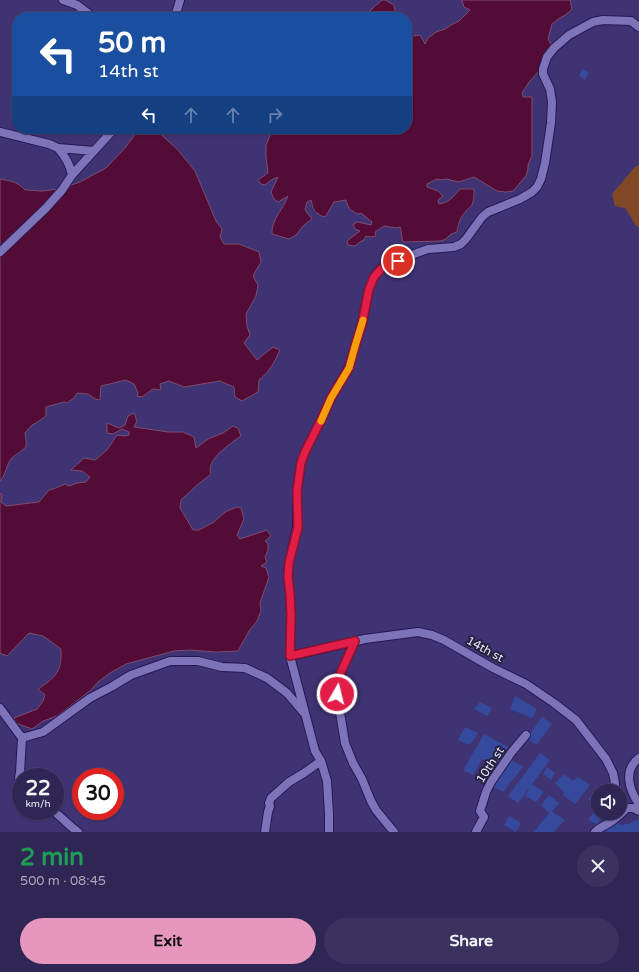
<!DOCTYPE html>
<html lang="en">
<head>
<meta charset="utf-8">
<style>
	body { margin:0; font-family:"Varela Round",sans-serif; background:#3c3260; color:#f1f3f6; height:100vh; display:flex; flex-direction:column; font-size:15px; white-space:nowrap }
	* { box-sizing:border-box; margin:0 }
	p { font-size:13px; color:#a8a5b9 }
	.icon { flex:none; width:22px; height:22px; fill:none; stroke:currentColor; stroke-width:2; stroke-linecap:round; stroke-linejoin:round }
	.map { position:relative; height:832px; overflow:hidden }
	.sheet { display:flex; flex-direction:column; background:#302656; flex:1 }
	.sheet>* { flex:none }
	.guide { position:absolute; left:12px; top:12px; width:400px; height:122px; border-radius:16px; box-shadow:0 1px 3px #0004,0 0 0 1px #4b436c; background:#1a4fa0; color:#fff; overflow:hidden }
	.buttons { position:absolute; left:591px; top:784px; display:grid; gap:8px }
	.buttons a { display:grid; place-items:center; width:36px; height:36px; border-radius:50%; background:#302656; box-shadow:0 1px 3px #0004,0 0 0 1px #4b436c; font-size:20px }
	.speed { position:absolute; left:12px; top:768px; display:flex; gap:8px; font-size:20px; font-weight:700; text-align:center }
	.speed>* { display:grid; place-content:center; width:52px; height:52px; border-radius:50%; background:#302656; box-shadow:0 1px 3px #0004,0 0 0 1px #4b436c; line-height:1 }
	.speed small { font-size:10px; font-weight:400 }
	.speed .limit { border:6px solid #d22; background:#fff; color:#111 }
	.pin { position:absolute; display:grid; place-items:center; width:34px; height:34px; color:#fff; margin:-17px; border:2px solid #fff; border-radius:50%; box-shadow:0 1px 4px #0007 }
	.me { position:absolute; width:44px; margin:-22px; rotate:8deg; stroke-linejoin:round; filter:drop-shadow(0 0 3px #0008) }
	.turn { display:flex; align-items:center; gap:14px; height:84px; padding:0 20px; font-size:18px }
	.turn .icon { width:52px; height:52px; stroke-width:2.5 }
	.turn b { display:block; font-size:28px; line-height:34px }
	.lanes { display:flex; align-items:center; height:38px; padding:0 20px; background:#0003; justify-content:center; gap:20px; direction:ltr }
	.lanes .off { opacity:.35 }
	.round { display:grid; place-items:center; flex:none; width:42px; height:42px; border-radius:21px; background:#3c3260 }
	.headline { display:flex; align-items:center; justify-content:space-between; height:68px; padding:0 20px }
	h1 { font-size:24px; font-weight:700; line-height:30px; color:#1e9e55 }
	.button { display:flex; gap:8px; margin-top:auto; padding:8px 20px }
	.button a { flex:1; height:46px; border-radius:24px; background:#e797bd; color:#111; font-size:16px; font-weight:700; line-height:46px; text-align:center }
	.button a+a { background:#3c3260; color:#f1f3f6 }
	.map>svg:first-child { display:block }
	.green { fill:#824825 }
	.water { fill:#520c35; stroke:#7e4c70 }
	.building { fill:#364a9d }
	.lines { fill:none; stroke-linecap:round; stroke-linejoin:round }
	.street-casing { stroke:#281755; stroke-width:10 }
	.street { stroke:#7d73b9; stroke-width:8 }
	.route-casing { stroke:#92132f; stroke-width:10 }
	.route { stroke:#e11d48; stroke-width:7 }
	.slow { stroke:#f59e0b; stroke-width:7 }
	.labels { text-anchor:middle; dominant-baseline:central; stroke-width:4; stroke-linejoin:round; paint-order:stroke }
	.street-label { font-size:12px; fill:#e4e1f9; stroke:#26223f }
</style>
</head>
<body>
<div class="map">
<svg width="639" height="832" viewBox="0 0 639 832">
	<rect width="100%" height="100%" fill="#403373"/>
	<path class="green" d="M639,165V227L636,226L631,217L625,208L615,206L612,194L635,167Z"/>
	<path class="water" d="M382,0H385L394,5L396,17H363Z
		M462,0H570L572,9L567,14L560,18L552,24L548,39L551,44L540,70L529,82L522,93L523,97H532V156L528,165V169L526,176L513,191L505,192L497,191L474,177L459,182L446,179L441,180L437,179L427,184V187L438,191L443,196L438,200L439,204C449,203 454,196 460,189H474C474,194 474,201 472,205C471,207 468,208 467,210C461,216 458,223 457,232L451,234L446,239L441,241L403,242C401,237 402,232 400,227L396,228L384,226L375,232L376,236L371,237L366,236L363,241H361L355,246L348,245L347,241L360,231L355,229L353,224L358,222L371,225L372,222L361,213L358,214C350,210 348,208 346,200L334,202L326,216L323,217C312,210 314,211 311,200L307,202L305,210L312,219L303,226L296,235L289,239L272,234C271,219 284,209 288,196L278,202L274,199L271,192L278,177L271,180L265,185L261,184L258,180L268,173L266,156V145L273,129H407V37L420,35L425,44L428,38L436,32L445,29L451,25L459,21L470,10L464,7Z
		M139,129H155L178,150L195,171L216,221L222,229L220,237L224,244H239L259,252L261,262L253,276L258,285L256,296L246,314L247,326L250,335L244,343L257,360L273,347L280,350C274,363 270,371 259,380L258,392L242,401L235,397L234,387L220,381L184,387L169,381L160,384L161,390L153,389L142,397L137,396L138,393L134,384L126,380L101,386L100,400L95,399L88,394L77,393L74,398L67,403L64,402L46,407V416L36,423L32,425L25,433C25,436 27,442 26,446C25,450 15,454 12,458C6,465 6,475 0,481V179C11,181 18,182 25,190L42,191L60,189L80,182L106,168L125,148Z
		M134,413L137,421L134,427L168,432H183L194,437L196,448L208,439L223,433L233,426L238,428L241,436C231,443 205,460 211,474L196,486L181,500L180,508L193,530H199L214,522L225,512L237,507L241,508L244,519L237,535L240,539L267,530L271,536L265,541L268,544V550L265,557L267,562L261,566L266,568L269,577L260,603L261,611L257,621L249,631L238,651L216,652L190,650L174,651L126,664L110,673L98,682L90,691L57,716L43,721L32,729L16,723L14,718L37,709L43,701L45,695L38,689C56,677 62,672 61,649L43,636L29,633L7,656L0,653V493L2,495L1,502L6,506L39,502L49,490L56,488L65,484L69,486L77,483L86,482L90,477L82,471L71,470L84,458L95,460L107,450L117,435L124,436L129,435V432L122,429L113,434L107,433V423L119,428L125,425L128,416Z"/>
	<path class="building" d="M583,69L589,73L585,80L579,76Z
		M515,696L537,709L532,718L510,709Z
		M480,702L492,708L487,716L474,709Z
		M542,717L552,724L536,745L527,738Z
		M465,727L478,733L470,745L458,740Z
		M484,734L508,747L496,768L482,759L473,775L463,770Z
		M540,753L550,760L532,784L544,792L536,802L525,796L532,784L518,803L508,796Z
		M511,760L523,767L503,792L492,786Z
		M547,767L555,773L551,780L543,774Z
		M564,774L573,781L578,777L590,785L575,804L563,795L564,792L555,783Z
		M593,794L598,799V807L588,799Z
		M549,795L559,803L552,812L565,820L554,832H534L549,813L541,805Z
		M594,812L602,818L597,824L588,820Z
		M509,816L521,823L516,832L504,825Z
		M639,819V832H599L618,822L620,825L628,824Z"/>
	<g class="lines">
		<defs>
			<path id="street" d="M63,0L77,5L93,17
				M175,17L180,0
				M0,132L49,144L58,148L94,151
				M58,148C65,156 70,164 72,175
				M0,252L46,208L62,190L72,175L114,129
				M355,641L337,681V694L345,743L353,763L362,779L371,801L376,810L394,832
				M290,656L365,639L418,632L432,635L444,640L493,668L526,684L554,703L576,720L606,759L613,773L615,783V791
				M0,708L22,738L43,732L90,698L111,687L131,675L170,661H198L222,667L245,668L267,678L287,693L304,713
				M639,758C623,770 629,790 639,804
				M21,784C18,780 19,777 20,773L22,738
				M620,801L627,808H633L639,811
				M53,811C62,817 69,826 78,832
				M265,832L268,812L270,806L269,803L271,798L289,782L304,773L321,761
				M329,832V814L327,781L321,761L315,751L290,656L291,615L290,593L288,577L289,563L297,527V491L301,463L305,452L323,416L331,398L349,367L356,343L362,324L369,289L374,277L377,272L384,266L417,253L428,249L454,247L461,244L466,239L482,217L488,212L520,199L532,192L537,187L541,179L545,163L551,123L552,102L550,89L543,74V69L547,57L554,48L569,35L593,22L603,20L631,21L639,27
				M476,832L484,817L480,811L486,792L491,782L511,753L526,735
				M595,832C599,828 604,826 609,823C616,819 622,813 627,808"/>
		</defs>
		<use href="#street" class="street-casing"/>
		<use href="#street" class="street"/>
	</g>
	<g class="lines">
		<defs>
			<path id="route" d="M337,694V681L355,641L290,656L291,615L290,593L288,577L289,563L298,527L297,491L301,463L305,452L323,416L331,398L349,368L356,343L362,324L369,289L374,277L381,269L398,261"/>
		</defs>
		<use href="#route" class="route-casing"/>
		<use href="#route" class="route"/>
		<path class="slow" d="M321,421L331,398L349,368L356,343L363,320"/>
	</g>
	<g class="labels">
		<g class="street-label">
			<text transform="translate(485 649) rotate(29)">14th st</text>
			<text transform="translate(490 765) rotate(-57)">10th st</text>
		</g>
	</g>
</svg>
<div class="buttons">
<a><svg class="icon" aria-label="sound" viewBox="0 0 24 24"><path d="M4 9h4l5-4v14l-5-4H4zM17 9q2 3 0 6"/></svg></a>
</div>
<div class="speed"><div>22<small>km/h</small></div><div class="limit">30</div></div>
<div class="pin" style="left:398px;top:261px;background:#d93025"><svg class="icon" aria-label="arrive" viewBox="0 0 24 24"><path d="M6 21V4h12l-3 4 3 4H6"/></svg></div>
<svg class="me" style="left:337px;top:694px" viewBox="-20 -20 40 40"><circle r="17" fill="#e11d48" stroke="#fff" stroke-width="3"/><path d="M0-11L8 9 0 5-8 9z" fill="#fff"/></svg>
<div class="guide">
<div class="turn"><svg class="icon" aria-label="left" viewBox="0 0 24 24"><path d="M17 20v-9H6M10 6l-5 5 5 5"/></svg><div><b>50 m</b>14th st</div></div>
<div class="lanes"><svg class="icon" aria-label="left" viewBox="0 0 24 24"><path d="M17 20v-9H6M10 6l-5 5 5 5"/></svg><svg class="icon off" aria-label="ahead" viewBox="0 0 24 24"><path d="M12 20V5M6 11l6-6 6 6"/></svg><svg class="icon off" aria-label="ahead" viewBox="0 0 24 24"><path d="M12 20V5M6 11l6-6 6 6"/></svg><svg class="icon off" aria-label="right" viewBox="0 0 24 24"><path d="M7 20v-9h11M14 6l5 5-5 5"/></svg></div>
</div>
</div>
<section class="sheet">
<div class="headline"><div><h1>2 min</h1><p>500 m · 08:45</p></div><a class="round"><svg class="icon" aria-label="close" viewBox="0 0 24 24"><path d="M6 6l12 12M18 6L6 18"/></svg></a></div>
<div class="button"><a>Exit</a><a>Share</a></div>
</section>
</body>
</html>
